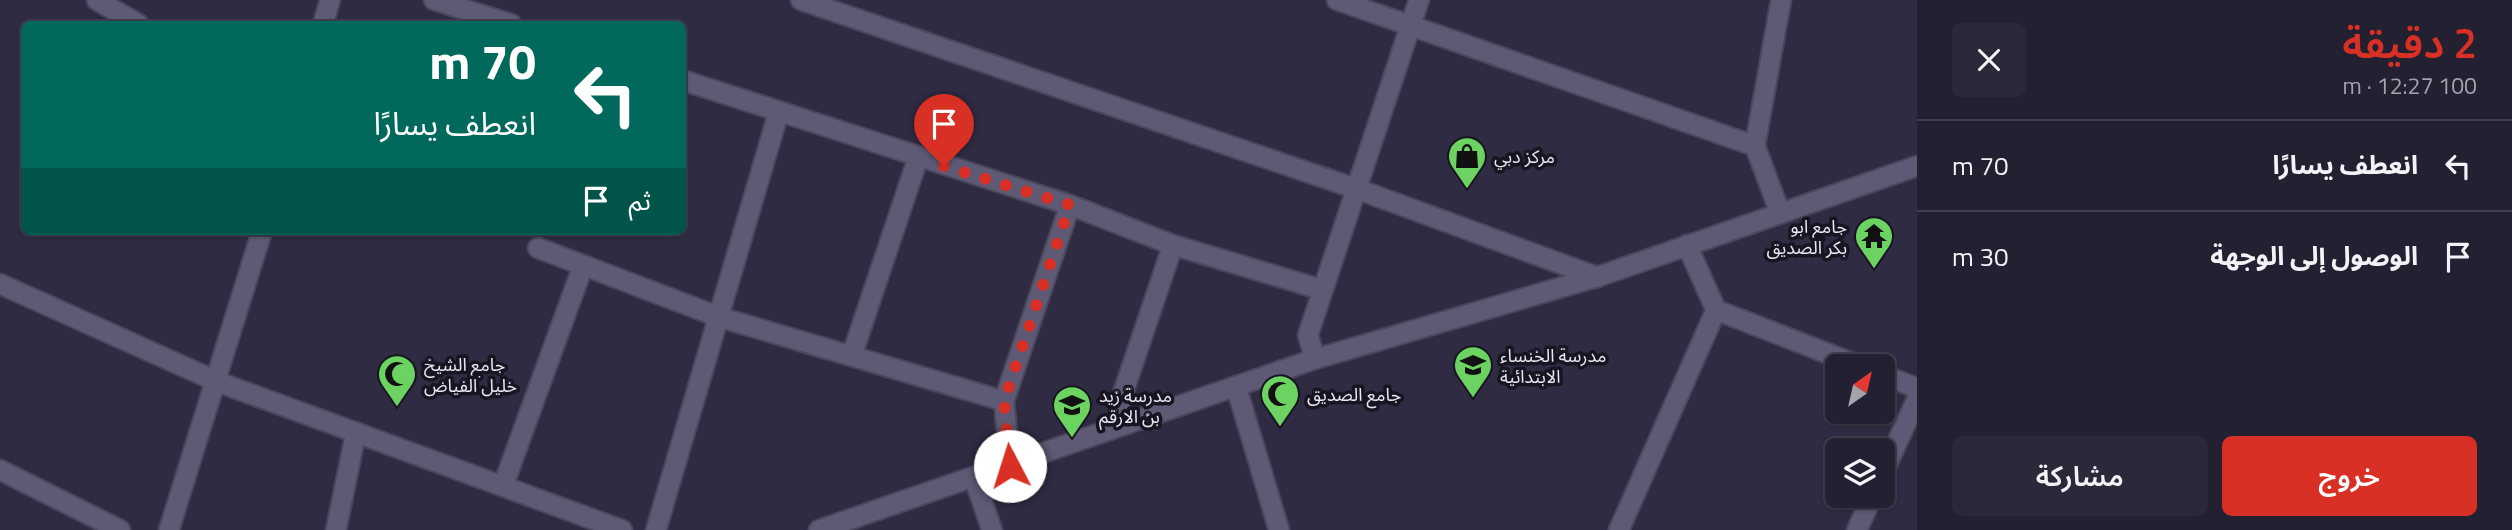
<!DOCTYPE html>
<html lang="ar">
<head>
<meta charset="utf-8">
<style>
	body { margin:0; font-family:"Titillium Web","Noto Sans Arabic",sans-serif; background:#2b283a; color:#f1f3f6; direction:rtl; height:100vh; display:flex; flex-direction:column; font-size:26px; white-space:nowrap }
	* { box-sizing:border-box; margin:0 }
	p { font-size:23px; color:#a3a3ac }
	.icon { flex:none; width:38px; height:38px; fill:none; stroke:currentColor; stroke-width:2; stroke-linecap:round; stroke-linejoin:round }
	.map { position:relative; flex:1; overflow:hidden; direction:ltr }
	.sheet { display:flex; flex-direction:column; background:#232032; width:595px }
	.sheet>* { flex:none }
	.guide { position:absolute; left:21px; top:21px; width:665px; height:214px; border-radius:10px; box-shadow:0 2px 5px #0004,0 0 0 2px #403e4d; direction:rtl; background:#00695c; color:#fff; overflow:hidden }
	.needle { width:46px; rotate:34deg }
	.buttons { position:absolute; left:1825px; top:354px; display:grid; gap:14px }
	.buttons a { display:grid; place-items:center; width:70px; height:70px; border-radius:10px; background:#232032; box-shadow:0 2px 5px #0004,0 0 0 2px #403e4d; font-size:35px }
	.pin { position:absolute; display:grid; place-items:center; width:60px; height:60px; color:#fff; margin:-72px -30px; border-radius:50% 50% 50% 0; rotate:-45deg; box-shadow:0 0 7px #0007 }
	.pin .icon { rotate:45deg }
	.me { position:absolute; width:77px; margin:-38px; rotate:355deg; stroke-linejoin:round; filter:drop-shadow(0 0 5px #0008) }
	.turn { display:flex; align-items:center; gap:24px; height:147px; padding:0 35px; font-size:32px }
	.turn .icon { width:91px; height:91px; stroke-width:2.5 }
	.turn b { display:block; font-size:49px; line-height:60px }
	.then { display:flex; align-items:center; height:66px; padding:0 35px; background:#0003; gap:14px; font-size:26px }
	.round { display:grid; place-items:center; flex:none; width:74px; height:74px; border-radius:10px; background:#2b283a }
	.overview { display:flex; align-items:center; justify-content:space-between; height:119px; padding:0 35px }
	h1 { font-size:42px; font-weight:600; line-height:52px; color:#d93025 }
	.cta { display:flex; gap:14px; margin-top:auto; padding:14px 35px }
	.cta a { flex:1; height:80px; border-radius:10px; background:#d93025; color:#fff; font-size:28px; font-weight:600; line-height:80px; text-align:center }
	.cta a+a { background:#2b283a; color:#f1f3f6 }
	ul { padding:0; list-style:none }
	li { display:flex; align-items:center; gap:21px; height:91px; padding:0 35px; border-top:2px solid #403e4d }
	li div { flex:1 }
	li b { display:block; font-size:26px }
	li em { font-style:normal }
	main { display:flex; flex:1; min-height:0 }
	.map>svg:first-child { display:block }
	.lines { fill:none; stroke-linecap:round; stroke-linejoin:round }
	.minor-casing { stroke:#4a465a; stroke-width:23 }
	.tertiary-casing { stroke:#4a465a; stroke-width:23 }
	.minor { stroke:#5e5974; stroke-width:19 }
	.tertiary { stroke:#5e5974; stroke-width:19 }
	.route { stroke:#d93025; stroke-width:12; stroke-dasharray:0 21.6 }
	.labels { text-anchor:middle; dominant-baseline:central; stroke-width:7; stroke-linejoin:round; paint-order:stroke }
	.poi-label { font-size:18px; fill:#e8e6f5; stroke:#171520; text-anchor:start }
</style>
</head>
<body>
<main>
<section class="sheet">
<div class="overview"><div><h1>2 دقيقة</h1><p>100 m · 12:27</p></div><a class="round"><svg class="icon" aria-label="close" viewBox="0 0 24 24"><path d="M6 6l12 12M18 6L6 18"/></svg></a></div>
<ul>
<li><svg class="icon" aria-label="left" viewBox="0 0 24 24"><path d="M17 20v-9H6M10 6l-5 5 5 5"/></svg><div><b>انعطف يسارًا</b></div><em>70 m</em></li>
<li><svg class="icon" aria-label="arrive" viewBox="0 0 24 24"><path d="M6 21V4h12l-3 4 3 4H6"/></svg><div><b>الوصول إلى الوجهة</b></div><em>30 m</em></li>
</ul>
<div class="cta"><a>خروج</a><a>مشاركة</a></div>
</section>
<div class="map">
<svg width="1917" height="530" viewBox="0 0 1917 530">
	<rect width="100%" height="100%" fill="#2f2b43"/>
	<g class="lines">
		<defs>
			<path id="minor" d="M97,0L138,24
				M434,0L511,24
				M801,0L1357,189L1597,277
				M1337,0L1755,146
				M323,24L330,0
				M682,80L1070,205L1173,245L1323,290
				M1780,213L1755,146L1781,0
				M1687,245L1716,310L1860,366
				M538,248L719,317L1004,401
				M0,284L218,382L622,530
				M852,355L918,158
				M1315,359L1308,335L1419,0
				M1883,375L1917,388
				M1236,386L1279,530
				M1120,426L1119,405L1173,245
				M1010,466L1004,401L1070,205
				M0,470L120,530
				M1883,473L1917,399
				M974,478L992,530
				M503,486L583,266
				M169,530L262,231
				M336,530L356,432
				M656,530L779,111
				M1619,530L1716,310
				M1857,530L1873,495"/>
			<path id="tertiary" d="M819,530L1315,359L1597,277L1917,166"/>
		</defs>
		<use href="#minor" class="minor-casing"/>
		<use href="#tertiary" class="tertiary-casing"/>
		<use href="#minor" class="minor"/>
		<use href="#tertiary" class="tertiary"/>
	</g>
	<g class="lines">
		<path class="route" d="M944,166L1070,205L1004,401L1010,466"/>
	</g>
	<defs>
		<symbol id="shop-pin" viewBox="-11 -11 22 30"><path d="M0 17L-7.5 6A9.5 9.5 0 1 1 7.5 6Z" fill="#6cd362" stroke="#171520"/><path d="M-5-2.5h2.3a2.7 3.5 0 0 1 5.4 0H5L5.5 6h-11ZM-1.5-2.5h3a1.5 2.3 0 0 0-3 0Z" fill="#111"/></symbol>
		<symbol id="temple-pin" viewBox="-11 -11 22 30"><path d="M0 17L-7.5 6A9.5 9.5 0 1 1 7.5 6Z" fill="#6cd362" stroke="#171520"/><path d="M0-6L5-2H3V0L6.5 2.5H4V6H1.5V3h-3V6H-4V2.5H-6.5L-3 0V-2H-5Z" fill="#111"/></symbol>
		<symbol id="school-pin" viewBox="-11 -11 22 30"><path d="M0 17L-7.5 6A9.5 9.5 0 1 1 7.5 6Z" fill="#6cd362" stroke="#171520"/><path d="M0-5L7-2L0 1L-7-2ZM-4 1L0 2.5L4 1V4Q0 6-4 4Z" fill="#111"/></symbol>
		<symbol id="mosque-pin" viewBox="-11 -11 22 30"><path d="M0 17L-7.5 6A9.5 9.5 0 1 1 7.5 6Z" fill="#6cd362" stroke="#171520"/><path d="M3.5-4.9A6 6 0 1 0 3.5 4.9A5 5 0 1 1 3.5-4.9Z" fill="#111"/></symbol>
	</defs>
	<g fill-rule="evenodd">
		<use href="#shop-pin" x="1445" y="134" width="44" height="60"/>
		<use href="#temple-pin" x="1852" y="214" width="44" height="60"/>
		<use href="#school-pin" x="1451" y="343" width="44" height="60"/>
		<use href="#mosque-pin" x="375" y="352" width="44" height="60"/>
		<use href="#mosque-pin" x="1258" y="372" width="44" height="60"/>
		<use href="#school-pin" x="1050" y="383" width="44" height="60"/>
	</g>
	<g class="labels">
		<g class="poi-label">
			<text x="1494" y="156">مركز دبي</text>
			<text x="1847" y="226" text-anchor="end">جامع ابو<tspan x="1847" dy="21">بكر الصديق</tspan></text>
			<text x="1500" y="355">مدرسة الخنساء<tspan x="1500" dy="21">الابتدائية</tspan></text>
			<text x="424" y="364">جامع الشيخ<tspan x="424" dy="21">خليل الفياض</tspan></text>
			<text x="1307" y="394">جامع الصديق</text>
			<text x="1099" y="395">مدرسة زيد<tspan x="1099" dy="21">بن الارقم</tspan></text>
		</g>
	</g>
</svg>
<div class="buttons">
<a><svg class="needle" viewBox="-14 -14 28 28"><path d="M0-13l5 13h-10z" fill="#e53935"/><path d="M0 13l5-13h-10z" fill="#a3a3ac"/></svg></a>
<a><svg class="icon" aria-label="layers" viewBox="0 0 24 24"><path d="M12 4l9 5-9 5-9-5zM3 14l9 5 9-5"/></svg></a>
</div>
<div class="pin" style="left:944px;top:166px;background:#d93025"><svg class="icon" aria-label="arrive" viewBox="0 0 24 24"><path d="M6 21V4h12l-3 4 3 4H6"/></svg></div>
<svg class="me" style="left:1010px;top:466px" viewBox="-20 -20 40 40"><circle r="19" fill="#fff"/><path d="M0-13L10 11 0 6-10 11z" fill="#d93025"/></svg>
<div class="guide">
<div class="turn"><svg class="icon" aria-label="left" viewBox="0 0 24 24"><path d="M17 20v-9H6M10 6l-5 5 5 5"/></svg><div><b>70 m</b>انعطف يسارًا</div></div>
<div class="then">ثم<svg class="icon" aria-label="arrive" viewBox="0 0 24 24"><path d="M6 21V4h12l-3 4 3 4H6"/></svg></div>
</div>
</div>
</main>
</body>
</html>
